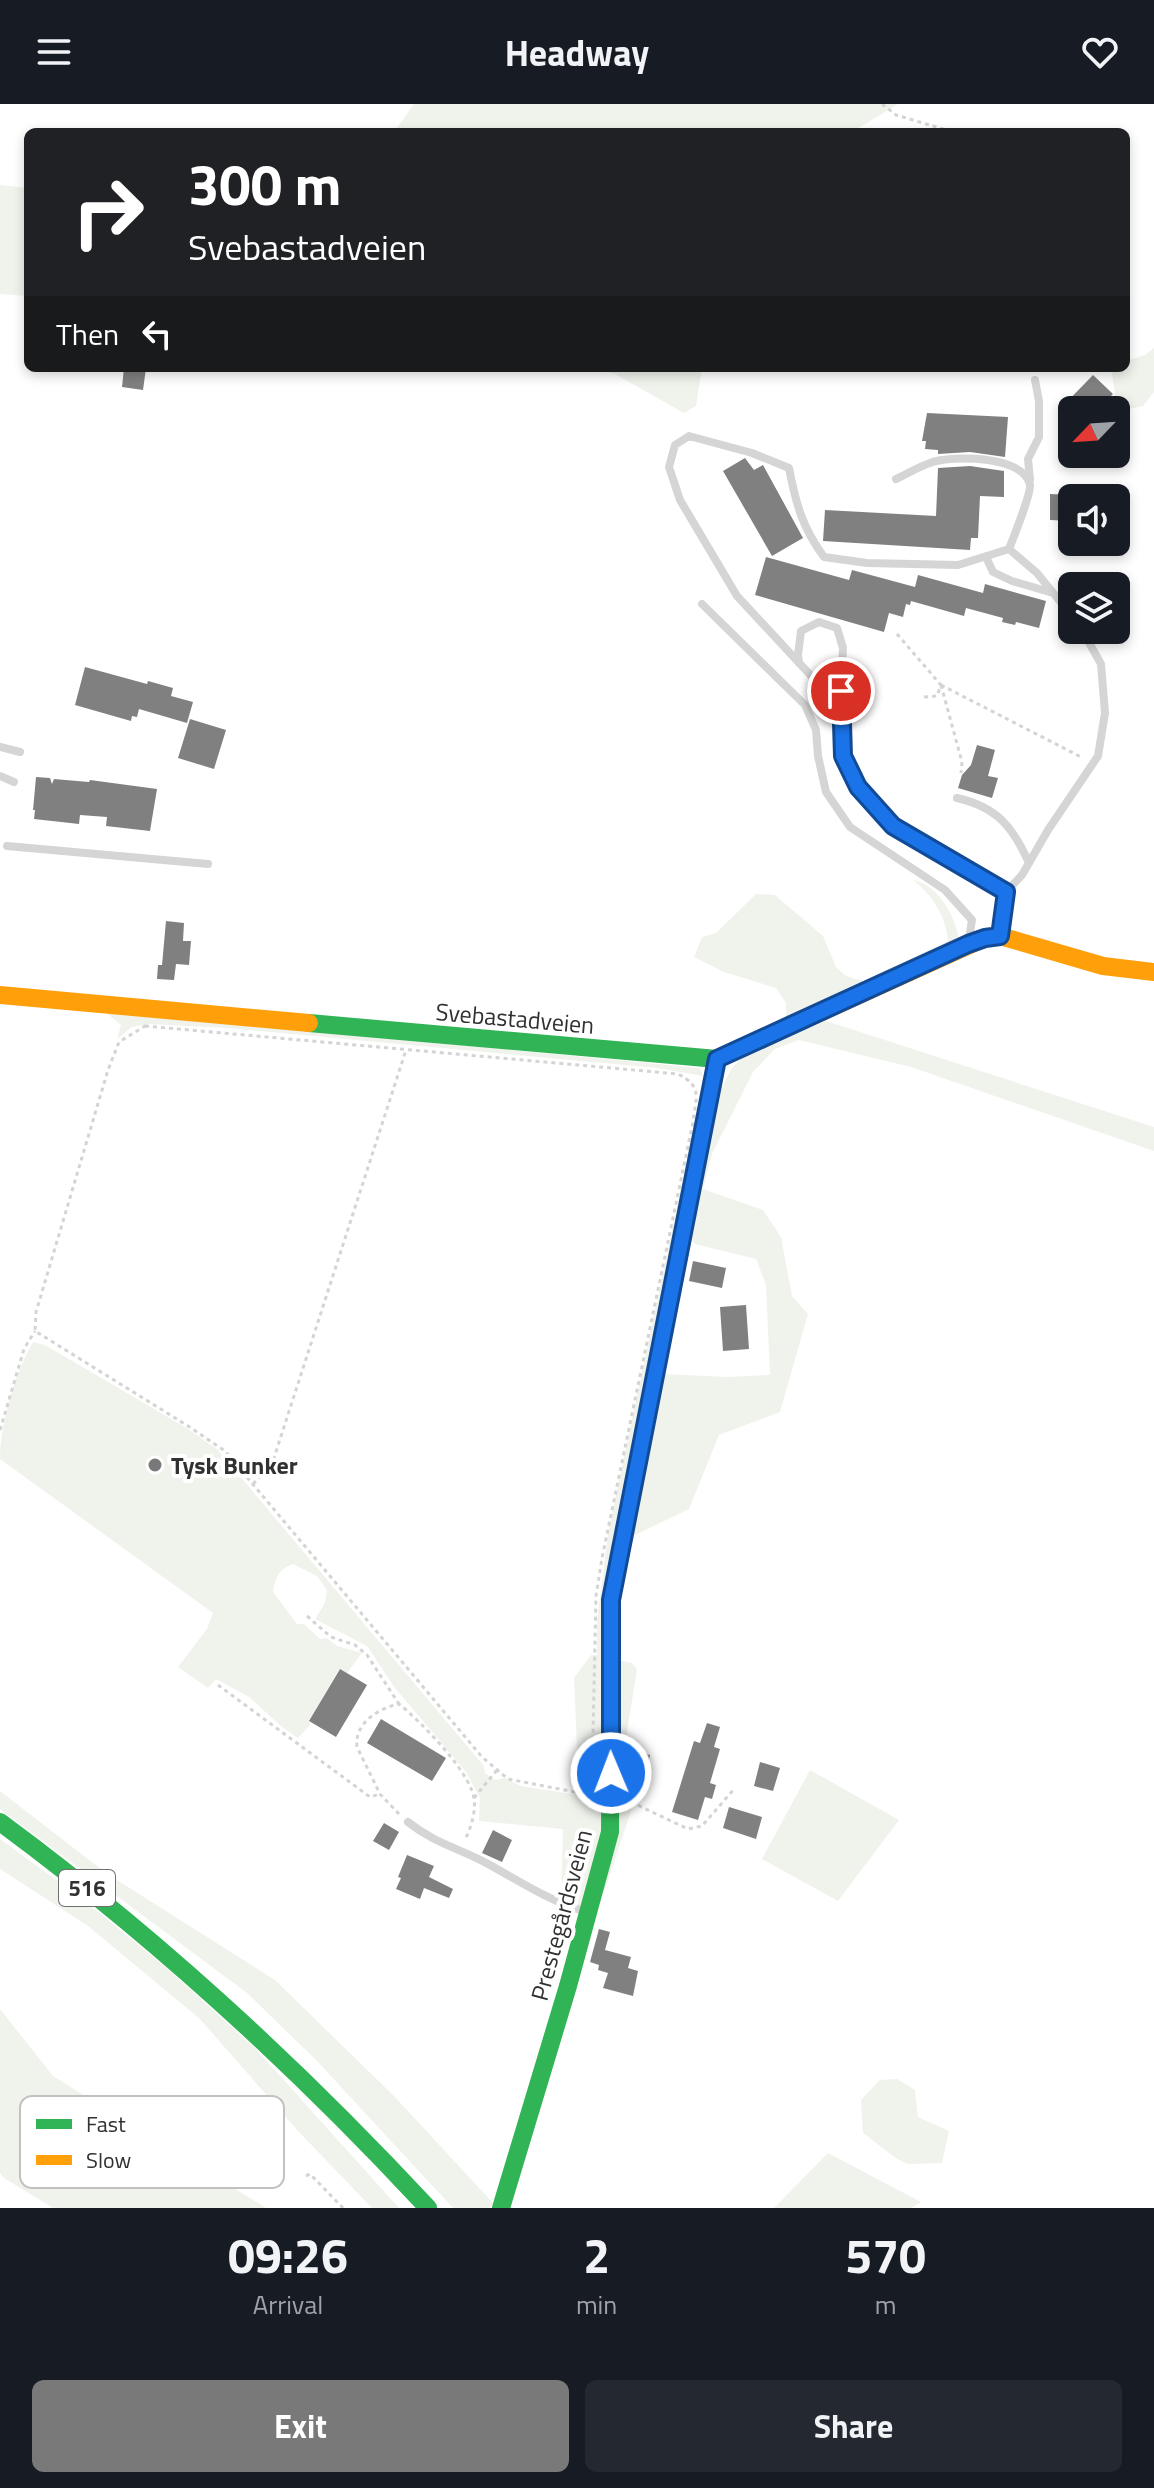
<!DOCTYPE html>
<html lang="en">
<head>
<meta charset="utf-8">
<style>
	body { margin:0; font-family:"Titillium Web",sans-serif; background:#242831; color:#f1f3f6; height:100vh; display:flex; flex-direction:column; font-size:30px; white-space:nowrap }
	* { box-sizing:border-box; margin:0 }
	p { font-size:26px; color:#9ea1a6 }
	.icon { flex:none; width:44px; height:44px; fill:none; stroke:currentColor; stroke-width:2; stroke-linecap:round; stroke-linejoin:round }
	.map { position:relative; height:2104px; overflow:hidden }
	.drawer { display:flex; flex-direction:column; background:#171b24; flex:1 }
	.drawer>* { flex:none }
	.hud { position:absolute; left:24px; top:24px; width:1106px; height:244px; border-radius:12px; box-shadow:0 4px 12px #0003; background:#202124; color:#fff; overflow:hidden }
	.needle { width:52px; rotate:245deg }
	.fabs { position:absolute; left:1058px; top:292px; display:grid; gap:16px }
	.fabs a { display:grid; place-items:center; width:72px; height:72px; border-radius:12px; background:#171b24; box-shadow:0 4px 12px #0003; font-size:40px }
	.pin { position:absolute; display:grid; place-items:center; width:68px; height:68px; color:#fff; margin:-34px; border:4px solid #fff; border-radius:50%; box-shadow:0 2px 8px #0007 }
	.me { position:absolute; width:88px; margin:-44px; rotate:359deg; stroke-linejoin:round; filter:drop-shadow(0 0 6px #0008) }
	.turn { display:flex; align-items:center; gap:28px; height:168px; padding:0 32px; font-size:36px }
	.turn .icon { width:104px; height:104px; stroke-width:2.5 }
	.turn b { display:block; font-size:56px; line-height:68px }
	.then { display:flex; align-items:center; height:76px; padding:0 32px; background:#0003; gap:16px; font-size:30px }
	.eta { display:flex; justify-content:space-evenly; align-items:center; height:136px; text-align:center }
	.eta b { font-size:48px; font-weight:700; line-height:56px }
	.primary-button { display:flex; gap:16px; margin-top:auto; padding:16px 32px }
	.primary-button a { flex:1; height:92px; border-radius:12px; background:#797979; color:#fff; font-size:32px; font-weight:700; line-height:92px; text-align:center }
	.primary-button a+a { background:#242831; color:#f1f3f6 }
	header { display:flex; justify-content:space-between; align-items:center; height:104px; padding:0 32px; background:#171b24; font-size:36px; font-weight:700 }
	.map>svg:first-child { display:block }
	.green { fill:#f0f3ec }
	.building { fill:#808080 }
	.lines { fill:none; stroke-linecap:round; stroke-linejoin:round }
	.path { stroke:#d4d4d4; stroke-width:3; stroke-dasharray:4 4; stroke-linecap:butt }
	.lane { stroke:#d5d5d5; stroke-width:8 }
	.fast { stroke:#30b455; stroke-width:18 }
	.slow { stroke:#ff9f0a; stroke-width:18 }
	.route-casing { stroke:#114b97; stroke-width:20 }
	.route { stroke:#1a73e8; stroke-width:14 }
	.poi-dot { fill:#797979; stroke:#fff; stroke-width:3 }
	.labels { text-anchor:middle; dominant-baseline:central; stroke-width:8; stroke-linejoin:round; paint-order:stroke }
	.shield { fill:#fff; stroke:#6f6f6f; stroke-width:2 }
	.shield-label { font-size:22px; font-weight:bold; fill:#313131 }
	.street-label { font-size:24px; fill:#313131; stroke:#fff }
	.poi-label { font-size:24px; font-weight:bold; fill:#313131; stroke:#fff; text-anchor:start }
	.key { fill:#fff; stroke:#c1c1c1; stroke-width:2 }
	.key-label { font-size:22px; fill:#313131 }
</style>
</head>
<body>
<header><svg class="icon" aria-label="menu" viewBox="0 0 24 24"><path d="M4 6h16M4 12h16M4 18h16"/></svg>Headway<svg class="icon" aria-label="heart" viewBox="0 0 24 24"><path d="M12 20l-8-8c-3-5 5-10 8-4 3-6 11-1 8 4z"/></svg></header>
<div class="map">
<svg width="1154" height="2104" viewBox="0 0 1154 2104">
	<rect width="100%" height="100%" fill="#fff"/>
	<path class="green" d="M414,0H898L852,28H394Z
		M0,81L28,84V192L0,190Z
		M1154,244V288L1143,302L1116,308L1110,306L1115,288L1111,264H1126V257L1145,251Z
		M581,264H702L696,302L684,309L613,269Z
		M913,776C939,781 954,811 959,834L786,915V899L776,884L724,868L694,853L702,833L716,829L756,790L775,791L823,832L836,863L846,872L863,877L948,837C946,813 933,791 913,776Z
		M104,907L700,964L703,972L657,964L227,924L148,920L132,923L117,935L121,921Z
		M826,917L1154,1023V1047L911,963L799,936L775,945L753,968L712,1050L703,1085L763,1106L781,1133L792,1192L808,1210L780,1308L719,1331L689,1405L629,1434L662,1270L727,1273L770,1271L766,1181L756,1155L695,1140L689,1131C696,1093 711,976 741,955C762,941 802,928 826,917Z
		M699,999L604,1553L632,1559L637,1565L627,1628L624,1674L631,1707L605,1786L583,1804L561,1794L563,1725L479,1717L480,1694L466,1668L395,1584L367,1542L315,1515L325,1499L327,1486L317,1472L293,1460C278,1466 276,1473 273,1488L297,1520H304L320,1535L327,1534L337,1542L362,1549L347,1569L339,1565L309,1617L310,1621L298,1634L282,1623L249,1593L216,1575L208,1584L178,1563L207,1525L213,1509L0,1355C0,1321 15,1268 33,1238L45,1241L185,1323L217,1345L484,1662L485,1669L495,1676L505,1674L521,1682L579,1691L574,1574L591,1551H597V1516L609,1424Z
		M810,1666L899,1716L838,1797L762,1755Z
		M0,1687L106,1769L275,1876L394,1992L493,2099L490,2104H453L316,1956L247,1889L0,1705Z
		M0,1735L80,1793L163,1861L254,1943L399,2104H372L297,2026L200,1915L88,1822L0,1765Z
		M0,1905L53,1972L266,2104H53L4,2074L0,2069Z
		M897,1975L915,1986L918,2013L949,2027L942,2059L908,2060L897,2055L863,2029L861,1996L880,1976Z
		M828,2049L921,2098L911,2104H774Z"/>
	<path class="building" d="M124,264H146L143,286L122,283Z
		M1093,271L1113,290L1097,306H1059Z
		M927,309L1008,313L1005,353L970,348L938,350V346L925,345L926,337H922Z
		M745,354L754,366L763,361L803,434L772,452L723,367Z
		M970,362L1004,367V393L980,392L978,434H971L970,446L823,437L825,406L936,412L938,364Z
		M1050,390L1072,391V417L1050,416Z
		M766,453L849,476L852,466L915,483L918,471L983,489L985,480L1046,497L1039,524L1016,518L1015,521L1002,518L1003,514L966,504L964,512L911,497L910,501L906,500L903,513L889,509L884,528L755,491Z
		M85,563L147,580L148,577L173,584L171,592L193,598L187,619L139,605L137,613L132,612L131,617L75,601Z
		M190,615L226,626L214,665L178,654Z
		M977,641L995,646L988,672L998,674L992,694L958,684L962,671L971,661Z
		M36,673L50,674L52,680L54,675L89,678L90,676L157,685L150,727L106,722L107,713L80,711L79,720L34,715L35,706H33Z
		M166,817L184,819L183,837H191L189,861L176,860L174,876L157,875L158,861H162Z
		M693,1157L726,1164L722,1184L689,1177Z
		M746,1201L749,1245L723,1247L720,1203Z
		M340,1565L367,1581L336,1633L309,1617Z
		M381,1615L446,1654L432,1677L367,1639Z
		M707,1619L720,1623L714,1643L720,1645L710,1679L716,1681L712,1695L705,1693L698,1716L672,1708L694,1637L700,1639Z
		M632,1647L650,1651L646,1669L642,1668L640,1679L626,1676Z
		M760,1658L780,1664L773,1687L754,1682Z
		M729,1703L762,1713L756,1735L723,1724Z
		M384,1719L399,1728L389,1746L373,1737Z
		M493,1726L512,1736L502,1758L482,1749Z
		M407,1751L434,1762L429,1773L453,1785L449,1794L424,1784L420,1795L396,1785L401,1774L398,1773Z
		M599,1825L610,1828L605,1846L631,1853L628,1864L638,1867L633,1892L603,1884L608,1869L598,1866L599,1861L590,1858Z"/>
	<g class="lines">
		<path class="path" d="M882,0L896,11L953,28
			M897,530L941,581L937,592L924,593
			M941,581L1083,654
			M941,581L962,658L961,669
			M145,922L678,970C703,983 696,993 693,1018L602,1454L596,1492L592,1676L575,1688L508,1675L482,1653L225,1347L188,1322L35,1227L36,1208L108,966L119,938Z
			M0,1326L24,1245L35,1227
			M253,1380L272,1360L406,946
			M307,1512L331,1533L355,1541L367,1551L399,1600
			M218,1581L370,1693L380,1690
			M474,1694L497,1666
			M631,1698L688,1725L702,1722L735,1684
			M399,1710L380,1690L357,1643C354,1619 379,1604 399,1600C420,1617 463,1661 472,1687C478,1702 472,1721 465,1736
			M306,2072L310,2070L343,2104"/>
		<path class="lane" d="M1030,376L1028,355L1039,333V297L1035,276
			M1009,445L1037,469L1072,512
			M986,453L993,468L1012,477L1053,489
			M702,500L805,601L816,626L818,652L826,688L850,723L945,786L972,816L969,835
			M799,559L798,551L801,527L819,518L837,524L843,544L840,595L843,652L858,683L893,722L1006,788L1001,828
			M840,603L737,492L680,396L669,363L675,341L689,332L752,349L789,364C796,400 802,423 824,453L867,459L958,461L1009,445C1013,435 1031,389 1030,381C1024,351 952,351 930,359C918,363 907,370 896,375
			M0,643L20,648
			M0,672L14,678
			M957,694C997,703 1013,723 1029,759
			M7,742L208,760
			M1006,788L1022,771L1048,726L1098,652L1105,609L1101,560L1082,526
			M408,1718C437,1741 460,1744 490,1761C519,1777 551,1798 584,1807"/>
		<path class="fast" d="M309,919L717,955L806,915
			M663,1232L717,955
			M0,1718C156,1833 296,1962 428,2104
			M501,2104L568,1882L610,1728L611,1588"/>
		<path class="slow" d="M0,891L309,919
			M806,915L985,834L1000,832L1103,862L1154,868
			M611,1588V1496L663,1232"/>
	</g>
	<g class="lines">
		<defs>
			<path id="route" d="M611,1669V1496L717,955L968,840L985,834L1000,832L1006,788L893,722L858,683L843,652L841,587"/>
		</defs>
		<use href="#route" class="route-casing"/>
		<use href="#route" class="route"/>
	</g>
	<circle class="poi-dot" cx="155" cy="1361" r="8"/>
	<g class="labels">
		<rect class="shield" x="59" y="1766" width="56" height="36" rx="6"/>
		<g class="shield-label">
			<text x="87" y="1784">516</text>
		</g>
		<g class="street-label">
			<text transform="translate(515 914) rotate(5)">Svebastadveien</text>
			<text transform="translate(561 1811) rotate(-75)">Prestegårdsveien</text>
		</g>
		<g class="poi-label">
			<text x="171" y="1361">Tysk Bunker</text>
		</g>
	</g>
	<rect x="20" y="1992" width="264" height="92" rx="12" class="key"/>
	<rect x="36" y="2015" width="36" height="10" fill="#30b455"/>
	<rect x="36" y="2051" width="36" height="10" fill="#ff9f0a"/>
	<g class="key-label">
		<text x="86" y="2028">Fast</text>
		<text x="86" y="2064">Slow</text>
	</g>
</svg>
<div class="fabs">
<a><svg class="needle" viewBox="-14 -14 28 28"><path d="M0-13l5 13h-10z" fill="#e53935"/><path d="M0 13l5-13h-10z" fill="#9ea1a6"/></svg></a>
<a><svg class="icon" aria-label="sound" viewBox="0 0 24 24"><path d="M4 9h4l5-4v14l-5-4H4zM17 9q2 3 0 6"/></svg></a>
<a><svg class="icon" aria-label="layers" viewBox="0 0 24 24"><path d="M12 4l9 5-9 5-9-5zM3 14l9 5 9-5"/></svg></a>
</div>
<div class="pin" style="left:841px;top:587px;background:#d93025"><svg class="icon" aria-label="arrive" viewBox="0 0 24 24"><path d="M6 21V4h12l-3 4 3 4H6"/></svg></div>
<svg class="me" style="left:611px;top:1669px" viewBox="-20 -20 40 40"><circle r="17" fill="#1a73e8" stroke="#fff" stroke-width="3"/><path d="M0-11L8 9 0 5-8 9z" fill="#fff"/></svg>
<div class="hud">
<div class="turn"><svg class="icon" aria-label="right" viewBox="0 0 24 24"><path d="M7 20v-9h11M14 6l5 5-5 5"/></svg><div><b>300 m</b>Svebastadveien</div></div>
<div class="then">Then<svg class="icon" aria-label="left" viewBox="0 0 24 24"><path d="M17 20v-9H6M10 6l-5 5 5 5"/></svg></div>
</div>
</div>
<section class="drawer">
<div class="eta">
<div><b>09:26</b><p>Arrival</p></div>
<div><b>2</b><p>min</p></div>
<div><b>570</b><p>m</p></div>
</div>
<div class="primary-button"><a>Exit</a><a>Share</a></div>
</section>
</body>
</html>
